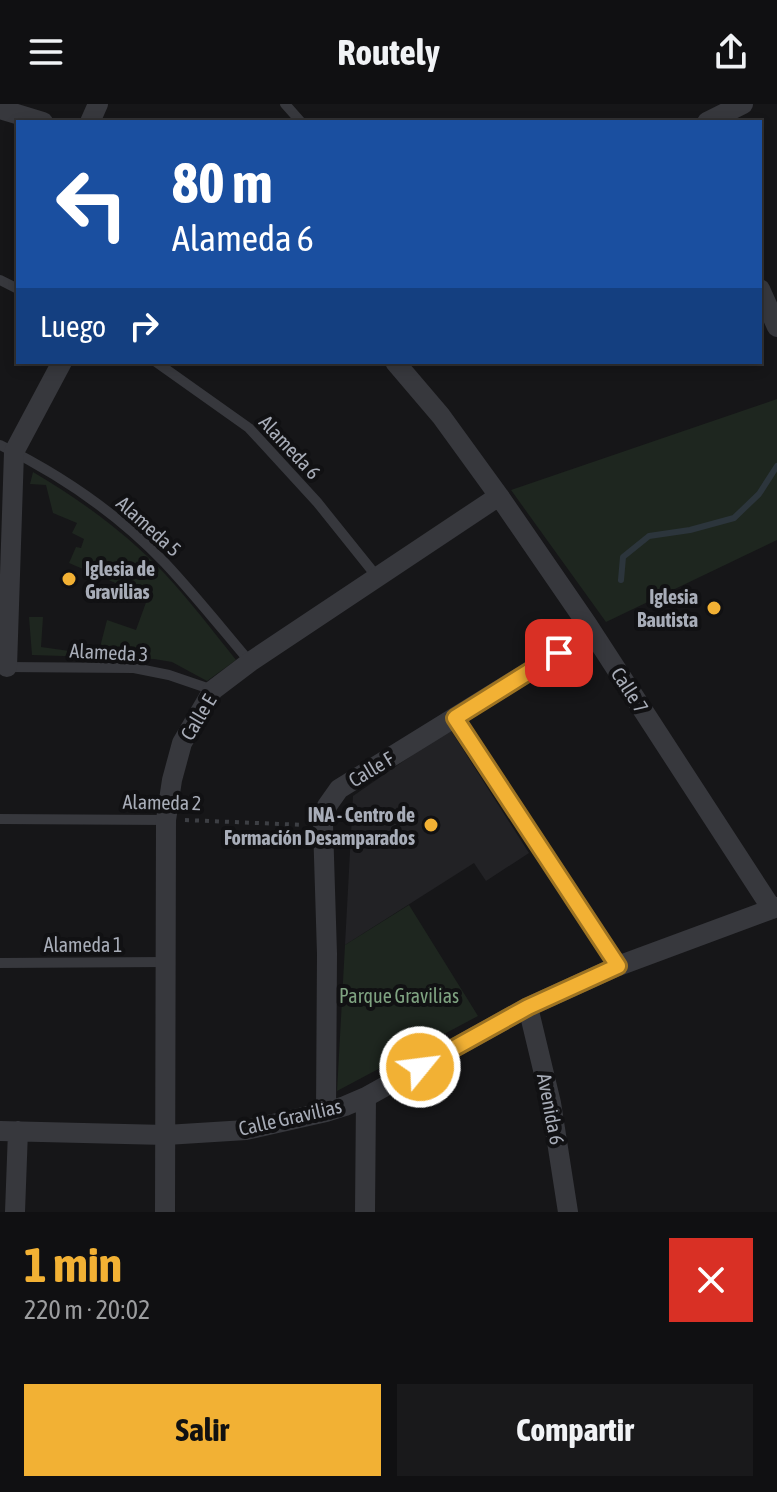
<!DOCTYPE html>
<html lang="es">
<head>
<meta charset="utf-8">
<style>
	body { margin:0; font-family:"Asap Condensed",sans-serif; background:#19191b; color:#f1f3f6; height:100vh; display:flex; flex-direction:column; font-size:30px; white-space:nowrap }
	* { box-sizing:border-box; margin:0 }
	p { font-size:26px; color:#9c9d9f }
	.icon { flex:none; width:44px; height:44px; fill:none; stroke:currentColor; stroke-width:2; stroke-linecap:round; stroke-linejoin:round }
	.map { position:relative; height:1108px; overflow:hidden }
	.details { display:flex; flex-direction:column; background:#101012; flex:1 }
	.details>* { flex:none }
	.banner { position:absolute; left:16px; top:16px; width:746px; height:244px; border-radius:0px; box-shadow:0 4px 12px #0003,0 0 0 2px #303032; background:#1a4fa0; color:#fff; overflow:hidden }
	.pin { position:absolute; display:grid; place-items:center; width:68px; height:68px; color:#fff; margin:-34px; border-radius:16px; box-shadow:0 4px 12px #0006 }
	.me { position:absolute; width:88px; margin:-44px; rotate:61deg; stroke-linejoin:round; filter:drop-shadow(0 0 6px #0008) }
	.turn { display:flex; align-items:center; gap:28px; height:168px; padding:0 24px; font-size:36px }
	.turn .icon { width:104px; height:104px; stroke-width:2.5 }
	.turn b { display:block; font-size:56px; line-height:68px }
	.then { display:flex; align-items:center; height:76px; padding:0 24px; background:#0003; gap:16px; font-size:30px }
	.round { display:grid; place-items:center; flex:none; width:84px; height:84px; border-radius:0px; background:#19191b }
	.overview { display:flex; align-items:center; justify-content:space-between; height:136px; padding:0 24px }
	h1 { font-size:48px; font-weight:700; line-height:60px; color:#f2b134 }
	.primary-button { display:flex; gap:16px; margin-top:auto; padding:16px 24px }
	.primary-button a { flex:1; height:92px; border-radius:0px; background:#f2b134; color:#111; font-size:32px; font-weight:700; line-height:92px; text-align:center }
	.primary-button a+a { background:#19191b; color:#f1f3f6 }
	header { display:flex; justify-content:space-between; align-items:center; height:104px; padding:0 24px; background:#101012; font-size:36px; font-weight:700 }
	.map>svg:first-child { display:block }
	.built { fill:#222225 }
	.green { fill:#1e261f }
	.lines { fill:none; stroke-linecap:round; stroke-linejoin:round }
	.stream { stroke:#2c353c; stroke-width:6 }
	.path { stroke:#3d3f44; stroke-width:4; stroke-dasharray:4 6; stroke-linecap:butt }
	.lane { stroke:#37383d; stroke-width:10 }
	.street { stroke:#37383d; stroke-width:20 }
	.route-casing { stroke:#9d7322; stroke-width:20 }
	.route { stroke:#f2b134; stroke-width:14 }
	.poi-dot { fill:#f2b134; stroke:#111113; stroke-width:3 }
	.labels { text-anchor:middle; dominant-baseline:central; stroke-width:8; stroke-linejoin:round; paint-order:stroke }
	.street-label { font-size:20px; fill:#a8adb8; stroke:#111113 }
	.poi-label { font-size:20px; font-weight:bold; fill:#a8adb8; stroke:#111113; text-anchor:end }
	.park-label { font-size:20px; fill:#7fa381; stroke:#111113 }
</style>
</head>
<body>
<header><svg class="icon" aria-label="menu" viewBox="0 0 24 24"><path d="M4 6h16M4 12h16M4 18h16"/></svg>Routely<svg class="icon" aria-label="share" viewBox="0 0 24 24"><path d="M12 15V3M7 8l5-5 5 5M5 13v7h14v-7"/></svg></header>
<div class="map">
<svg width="777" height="1108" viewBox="0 0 777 1108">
	<rect width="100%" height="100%" fill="#161618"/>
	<path class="built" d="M450,625L529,749L486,777L474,759L345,841L353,692Z"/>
	<path class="green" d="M777,295V436L606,518L511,386Z
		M33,368C81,396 127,430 165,470C190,497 213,527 236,556L207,577L172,558L154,555L32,551L29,513H43L41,543L98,551L107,516L136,526L148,493L69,459L76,443L81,444L84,435L72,429L77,419L53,409L46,381L30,380Z
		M409,801L478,912L337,987L345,841Z"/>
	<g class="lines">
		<path class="stream" d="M621,476L623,453L649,432L690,426L734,414L759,390L777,362"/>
		<path class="path" d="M185,716L304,721"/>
		<path class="lane" d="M285,0L301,18
			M0,176L18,185
			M156,258L249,324L317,398L378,474
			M0,341C61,371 118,410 165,459C195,491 222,525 250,558
			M6,563L134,564L169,571L213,586
			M455,614L618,862
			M0,715L166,716
			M0,859L166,858"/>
		<path class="street" d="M0,5L43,18
			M90,18L98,0
			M707,18L743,0
			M760,185L777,223
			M395,258L441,312L499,392L587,520L772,805
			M7,563L14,348L62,258
			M528,903L551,999L568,1108
			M326,1008L327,850L323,721L327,702L339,685L559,549
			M0,1027L166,1031L246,1026L326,1008L345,1002L366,993L528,903L618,862L777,803
			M15,1108L18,1027
			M165,1108L166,716L172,676L182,639L213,586L250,558L499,392
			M365,1108L366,993"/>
	</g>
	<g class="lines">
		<defs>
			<path id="route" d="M420,963L528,903L618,862L455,614L559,549"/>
		</defs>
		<use href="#route" class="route-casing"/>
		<use href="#route" class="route"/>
	</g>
	<g class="poi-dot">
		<circle cx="69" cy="475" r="8"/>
		<circle cx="714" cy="504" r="8"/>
		<circle cx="431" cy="721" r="8"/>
	</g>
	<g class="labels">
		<g class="street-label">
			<text transform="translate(290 343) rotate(47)">Alameda 6</text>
			<text transform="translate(149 422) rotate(42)">Alameda 5</text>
			<text transform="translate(109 548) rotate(3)">Alameda 3</text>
			<text transform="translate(630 586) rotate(57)">Calle 7</text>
			<text transform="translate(198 613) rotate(-59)">Calle E</text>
			<text transform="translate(371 665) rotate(-31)">Calle F</text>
			<text transform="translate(162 698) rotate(1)">Alameda 2</text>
			<text x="83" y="840">Alameda 1</text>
			<text transform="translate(551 1005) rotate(79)">Avenida 6</text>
			<text transform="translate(290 1013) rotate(-13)">Calle Gravilias</text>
		</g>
		<g class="poi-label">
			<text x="85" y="464" text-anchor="start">Iglesia de<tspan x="85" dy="23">Gravilias</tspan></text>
			<text x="698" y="492">Iglesia<tspan x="698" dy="23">Bautista</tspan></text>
			<text x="415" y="710">INA - Centro de<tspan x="415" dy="23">Formación Desamparados</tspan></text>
		</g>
		<g class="park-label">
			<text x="399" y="891">Parque Gravilias</text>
		</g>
	</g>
</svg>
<div class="pin" style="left:559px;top:549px;background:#d93025"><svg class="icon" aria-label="arrive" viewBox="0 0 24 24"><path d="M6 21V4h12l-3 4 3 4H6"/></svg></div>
<svg class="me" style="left:420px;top:963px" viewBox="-20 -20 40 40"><circle r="17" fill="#f2b134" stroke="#fff" stroke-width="3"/><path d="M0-11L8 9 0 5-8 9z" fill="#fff"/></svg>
<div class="banner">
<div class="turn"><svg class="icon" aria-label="left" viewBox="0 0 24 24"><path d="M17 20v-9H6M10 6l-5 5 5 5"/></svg><div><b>80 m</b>Alameda 6</div></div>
<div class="then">Luego<svg class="icon" aria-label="right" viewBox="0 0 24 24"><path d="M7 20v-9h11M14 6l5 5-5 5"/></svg></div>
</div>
</div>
<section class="details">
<div class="overview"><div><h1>1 min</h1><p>220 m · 20:02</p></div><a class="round" style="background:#d93025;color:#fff"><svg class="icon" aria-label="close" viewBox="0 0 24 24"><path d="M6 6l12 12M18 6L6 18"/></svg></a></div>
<div class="primary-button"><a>Salir</a><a>Compartir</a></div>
</section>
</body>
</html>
